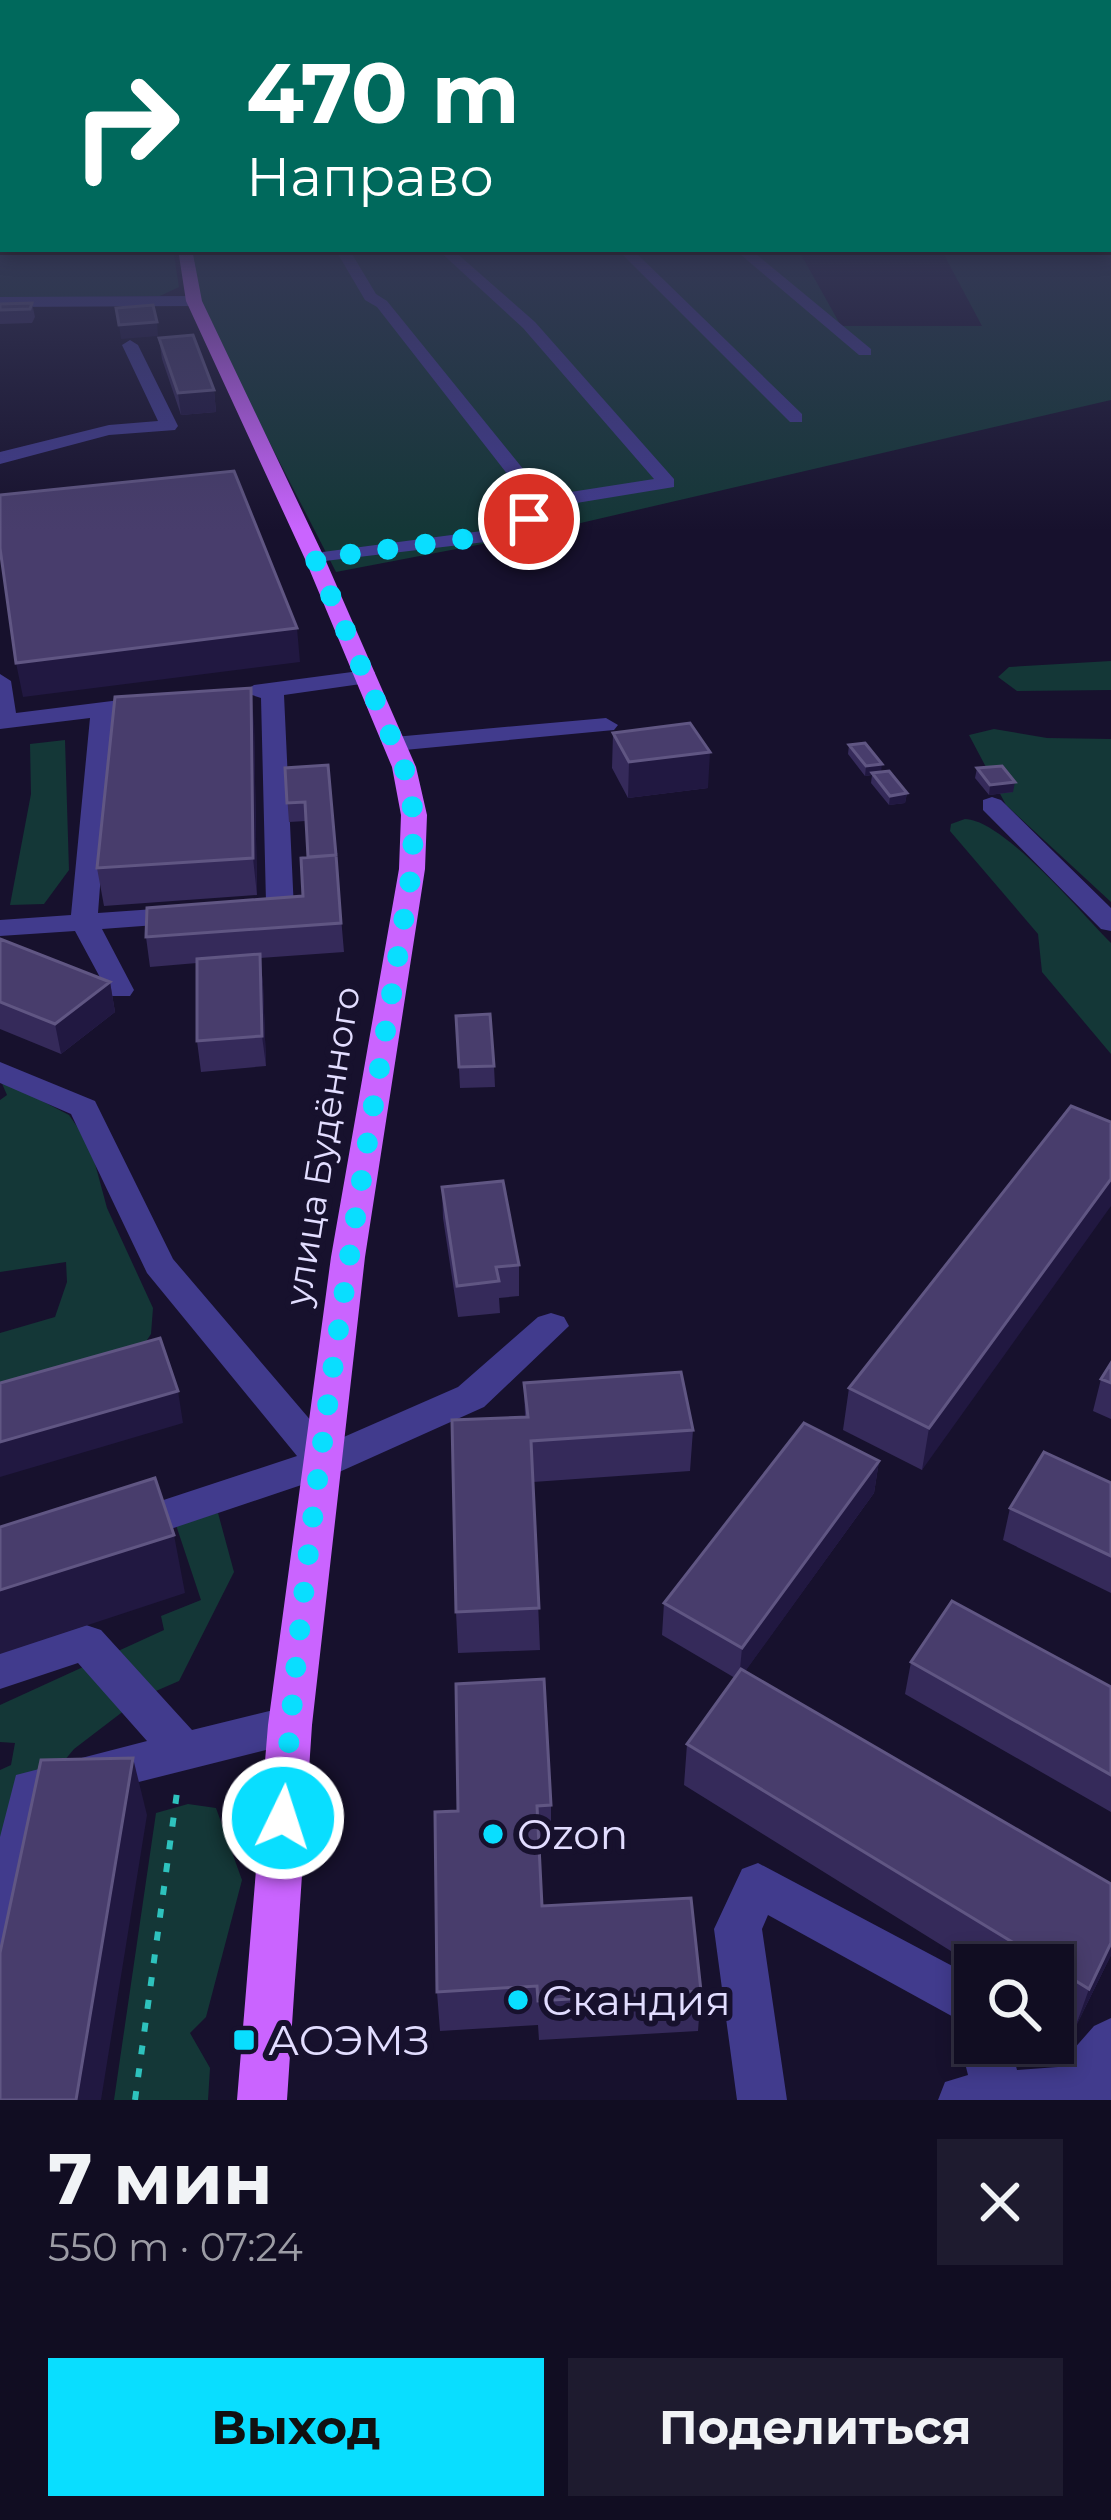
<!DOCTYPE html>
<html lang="ru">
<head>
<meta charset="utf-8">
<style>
	body { margin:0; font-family:Montserrat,sans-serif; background:#1e1b2f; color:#f1f3f6; height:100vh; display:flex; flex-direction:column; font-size:45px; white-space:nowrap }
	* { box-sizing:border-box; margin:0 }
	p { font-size:39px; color:#9c9ca5 }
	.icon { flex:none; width:66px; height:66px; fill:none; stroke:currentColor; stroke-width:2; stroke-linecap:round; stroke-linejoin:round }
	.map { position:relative; height:2100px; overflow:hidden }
	.details { display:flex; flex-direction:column; background:#110d22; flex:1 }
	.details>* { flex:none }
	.top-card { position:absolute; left:0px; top:0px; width:1113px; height:252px; box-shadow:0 6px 18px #0003,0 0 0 3px #302d40; background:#00695c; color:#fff; overflow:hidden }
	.controls { position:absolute; left:954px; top:1944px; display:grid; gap:24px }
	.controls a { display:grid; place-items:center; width:120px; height:120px; border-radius:0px; background:#110d22; box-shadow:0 6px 18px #0003,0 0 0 3px #302d40; font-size:60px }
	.pin { position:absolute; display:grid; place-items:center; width:102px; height:102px; color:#fff; margin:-51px; border:6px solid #fff; border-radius:50%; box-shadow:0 3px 12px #0007 }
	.me { position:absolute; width:132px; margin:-66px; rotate:4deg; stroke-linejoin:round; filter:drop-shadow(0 0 9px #0008) }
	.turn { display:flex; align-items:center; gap:42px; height:252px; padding:0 48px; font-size:54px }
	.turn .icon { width:156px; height:156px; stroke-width:2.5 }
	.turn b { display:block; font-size:84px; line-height:102px }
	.round { display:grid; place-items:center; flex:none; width:126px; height:126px; border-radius:0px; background:#1e1b2f }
	.head { display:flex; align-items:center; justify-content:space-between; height:204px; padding:0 48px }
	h1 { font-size:72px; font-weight:700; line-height:90px }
	.action { display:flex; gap:24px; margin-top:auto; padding:24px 48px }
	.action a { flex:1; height:138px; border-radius:0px; background:#09deff; color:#111; font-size:48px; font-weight:700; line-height:138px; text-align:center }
	.action a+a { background:#1e1b2f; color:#f1f3f6 }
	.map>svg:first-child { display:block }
	.green { fill:#143737 }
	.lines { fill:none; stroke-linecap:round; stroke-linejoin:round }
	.path { stroke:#2ec2bd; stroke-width:6; stroke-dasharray:9 14; stroke-linecap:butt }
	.minor { fill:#413b8d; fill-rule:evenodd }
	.major { fill:#ca64ff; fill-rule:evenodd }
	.wall { fill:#352a5a }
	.shaded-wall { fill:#211841 }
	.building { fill:#483d6c; stroke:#605683; stroke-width:3 }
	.route { stroke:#09deff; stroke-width:21; stroke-dasharray:0 37.8 }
	.poi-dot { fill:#09deff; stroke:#17112d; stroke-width:4.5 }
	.labels { text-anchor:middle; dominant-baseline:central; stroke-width:12; stroke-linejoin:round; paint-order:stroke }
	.street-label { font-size:36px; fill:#e2ddff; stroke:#17112d }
	.near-poi-label { font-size:42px; fill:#e2ddff; stroke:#17112d; text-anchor:start }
</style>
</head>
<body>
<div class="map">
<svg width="1111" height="2100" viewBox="0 0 1111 2100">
	<rect width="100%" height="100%" fill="#17112d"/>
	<path class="green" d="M0,237L3,249H173L179,287L160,296L0,298Z
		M1111,237V400L529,535L336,572L198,303L188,249H798L841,326H982L941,249H1110Z
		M1111,661V690L1017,691L998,677L1009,667Z
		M994,729L1047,738L1111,739V902L1006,805L969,735Z
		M65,740L69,870L44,904L10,905L31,794L30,744Z
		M965,819C1004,820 1081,913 1111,943V1054L1042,972L1038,934L950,831L951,824Z
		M0,1079L69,1115L90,1145L107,1208L153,1308L151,1334L143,1346L0,1394V1333L55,1317L67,1282L66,1262L0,1272V1100L7,1095Z
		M218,1513L234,1572L179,1681L142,1697L74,1749L13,1822L0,1904V1770L11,1765L15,1743L0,1742V1705L164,1630L161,1616L201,1600L175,1522Z
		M188,1804L216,1808L242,1880L206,2017L190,2033L210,2068L208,2100H114L156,1813Z"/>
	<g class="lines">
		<path class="path" d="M135,2100L178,1785"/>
		<path class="minor" d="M335,249H349L376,294L387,301L545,496L654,479L523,328L437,249H452L535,322L674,479V487L546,508L536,523L502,540L308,563L305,559L315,553L497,529L522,515L530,503L377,307L365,300Z
			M617,249H632L802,414V422H790Z
			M734,249H750L871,349V355H859Z
			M0,297L194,296L202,301L194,306L0,307Z
			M130,340L138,345L178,426L175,430L109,435L0,464V452L109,425L158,421L122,345Z
			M367,670L375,672V682L284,695L294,910L280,918L245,917L241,911L245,905L266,902L261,698L243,692L254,685Z
			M0,674L11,681L16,713L152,696L164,703L152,710L113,715L98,913L183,907L197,915L183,923L102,929L134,990L130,996H110L75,931L0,936V920L71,915L90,718L0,729Z
			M606,718L618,725L614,730L394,751L382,744L394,737Z
			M992,797L1001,800L1111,908V931L1101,929L983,810V800Z
			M0,1062L95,1101L173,1259L330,1443L458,1387L538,1317L551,1313L564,1317L569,1326L484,1407L337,1473L129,1543L115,1538L109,1527L115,1516L297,1456L147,1273L71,1114L0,1083Z
			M86,1625L101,1630L192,1730L290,1706L305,1711L312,1725L305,1739L290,1744L51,1804L24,1953L17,1969L0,1976V1837L16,1775L147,1741L78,1663L0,1689V1653Z
			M758,1863L975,1978V2043H1010L1017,2070L1058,2067L1094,2026L1111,2018V2100H938L945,2082L968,2075L960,2043L968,2025L768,1915L762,1929L787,2100H737L714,1929L742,1869Z"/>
		<path class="major" d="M178,249H192L202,301L325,559L416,767L427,815L425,869L365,1257L312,1725L287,2100H237L268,1725L331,1257L399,869L401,815L392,767L305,559L186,301Z"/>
	</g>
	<path class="wall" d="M32,303L35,317L32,323L0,324V304Z
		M159,338L214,390L216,412L181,415L162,359Z
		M254,723L257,895L104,906L97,868Z
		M613,733L708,788L628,798L612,768Z
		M849,745L907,793L905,803L889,805L871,783L872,775L865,776L848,754Z
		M328,765L344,952L260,958L263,984L266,1066L201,1072L197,1041V963L150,967L146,937L303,896L308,857L306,821L289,822L285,768Z
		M977,768L1013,792L989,795L975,778Z
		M0,939L110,982L115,1012L61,1054L0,1029Z
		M456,1016L494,1066L495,1087L460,1088Z
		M1111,1122L922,1470L843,1430L849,1388Z
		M442,1187L519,1265V1296L499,1298L500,1313L458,1317L443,1218Z
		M1111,1363V1419L1093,1411L1101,1379Z
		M524,1383L693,1430L690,1471L533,1482L540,1650L458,1653L456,1612L525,1417Z
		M879,1461L874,1493L745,1671L1111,1955L1075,2028L1053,2014V1965L975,1966L684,1785L687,1744L735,1678L662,1635L664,1603Z
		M1111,1483V1593L1003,1540L1010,1508Z
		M911,1662L1111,1687V1812L905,1694Z
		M551,1805V1846L539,1847L542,1906L701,1991L698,2031L539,2040L538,2025L440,2031L437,1992L435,1812Z"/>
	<path class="shaded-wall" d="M157,322L158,336L121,339L119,325Z
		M214,390L216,412L181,415L178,393Z
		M297,628L300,662L23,697L16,663Z
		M251,688L254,723L257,895L253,858Z
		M710,752L708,788L628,798L629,762Z
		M882,764L881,773L865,776L866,766Z
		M1015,782L1013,792L989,795L990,785Z
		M907,793L905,803L889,805L890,796Z
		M260,954L263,984L266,1066L262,1036Z
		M110,982L115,1012L61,1054L55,1024Z
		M1111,1179V1206L922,1470L929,1428Z
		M178,1391L183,1423L0,1477V1442Z
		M879,1461L874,1493L739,1680L742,1648Z
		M174,1535L185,1593L0,1654V1590Z
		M133,1758L147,1815L101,2100H76Z
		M1111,1943V1955L1075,2028L1089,1989Z"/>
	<path class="building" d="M32,303L30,309L0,310V304Z
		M153,305L157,322L119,325L116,308Z
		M193,335L214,390L178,393L159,338Z
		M234,471L297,628L16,663L0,548V495Z
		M251,688L253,858L97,868L115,697Z
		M690,723L710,752L629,762L613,733Z
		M865,743L882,764L866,766L849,745Z
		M328,765L336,855L308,857L305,802L287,803L285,768Z
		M1002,766L1015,782L990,785L977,768Z
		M889,771L907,793L890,796L872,773Z
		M336,855L341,923L146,937L147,908L303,896L301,858Z
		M0,939L110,982L55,1024L0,1002Z
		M260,954L262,1036L197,1041V959Z
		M490,1014L494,1066L459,1067L456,1016Z
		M1071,1106L1111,1122V1179L929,1428L849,1388Z
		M503,1181L519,1265L496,1267L499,1281L457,1286L442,1187Z
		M160,1338L178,1391L0,1442V1383Z
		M1111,1363V1383L1101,1379Z
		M681,1372L693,1430L531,1441L539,1608L456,1612L452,1420L528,1417L524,1383Z
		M804,1423L879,1461L742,1648L664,1603Z
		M1044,1452L1111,1483V1556L1010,1508Z
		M155,1478L174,1535L0,1590V1527Z
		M952,1601L1111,1687V1775L911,1662Z
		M741,1669L1111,1884V1943L1089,1989L1053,1967V1965H1050L687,1744Z
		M544,1679L551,1805L537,1806L542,1906L691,1898L701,1991L538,2001L537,1986L437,1992L435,1812L458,1811L456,1684Z
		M133,1758L76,2100H0V1953L41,1760Z"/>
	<linearGradient id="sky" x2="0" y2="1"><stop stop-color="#0d0919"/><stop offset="0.45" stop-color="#363857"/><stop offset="1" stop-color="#363857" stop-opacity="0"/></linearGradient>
	<rect width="1111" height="531" fill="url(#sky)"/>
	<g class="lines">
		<path class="route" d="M283,1818C305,1500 361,1184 412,869L414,815L404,767L315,559L502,534L529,519"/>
	</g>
	<g class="poi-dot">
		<circle cx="493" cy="1834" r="12"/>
		<circle cx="518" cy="2000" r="12"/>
		<rect x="232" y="2028" width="24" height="24" rx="6"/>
	</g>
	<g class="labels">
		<g class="street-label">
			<text transform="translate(322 1146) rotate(-81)">улица Будённого</text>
		</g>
		<g class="near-poi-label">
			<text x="517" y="1834">Ozon</text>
			<text x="542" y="2000">Скандия</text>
			<text x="268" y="2040">АОЭМЗ</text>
		</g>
	</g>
</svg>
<div class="controls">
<a><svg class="icon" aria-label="search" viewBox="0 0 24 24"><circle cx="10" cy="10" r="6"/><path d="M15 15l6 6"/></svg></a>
</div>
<div class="pin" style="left:529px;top:519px;background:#d93025"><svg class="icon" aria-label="arrive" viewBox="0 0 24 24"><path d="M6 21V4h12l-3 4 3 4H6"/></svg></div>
<svg class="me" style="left:283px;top:1818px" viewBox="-20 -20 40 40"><circle r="17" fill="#09deff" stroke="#fff" stroke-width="3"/><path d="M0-11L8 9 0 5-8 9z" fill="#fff"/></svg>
<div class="top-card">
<div class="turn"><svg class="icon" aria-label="right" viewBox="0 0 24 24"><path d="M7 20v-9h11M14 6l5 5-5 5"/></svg><div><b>470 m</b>Направо</div></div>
</div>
</div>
<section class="details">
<div class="head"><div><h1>7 мин</h1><p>550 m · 07:24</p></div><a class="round"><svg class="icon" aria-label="close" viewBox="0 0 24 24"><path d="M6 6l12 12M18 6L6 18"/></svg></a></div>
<div class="action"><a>Выход</a><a>Поделиться</a></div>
</section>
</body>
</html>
